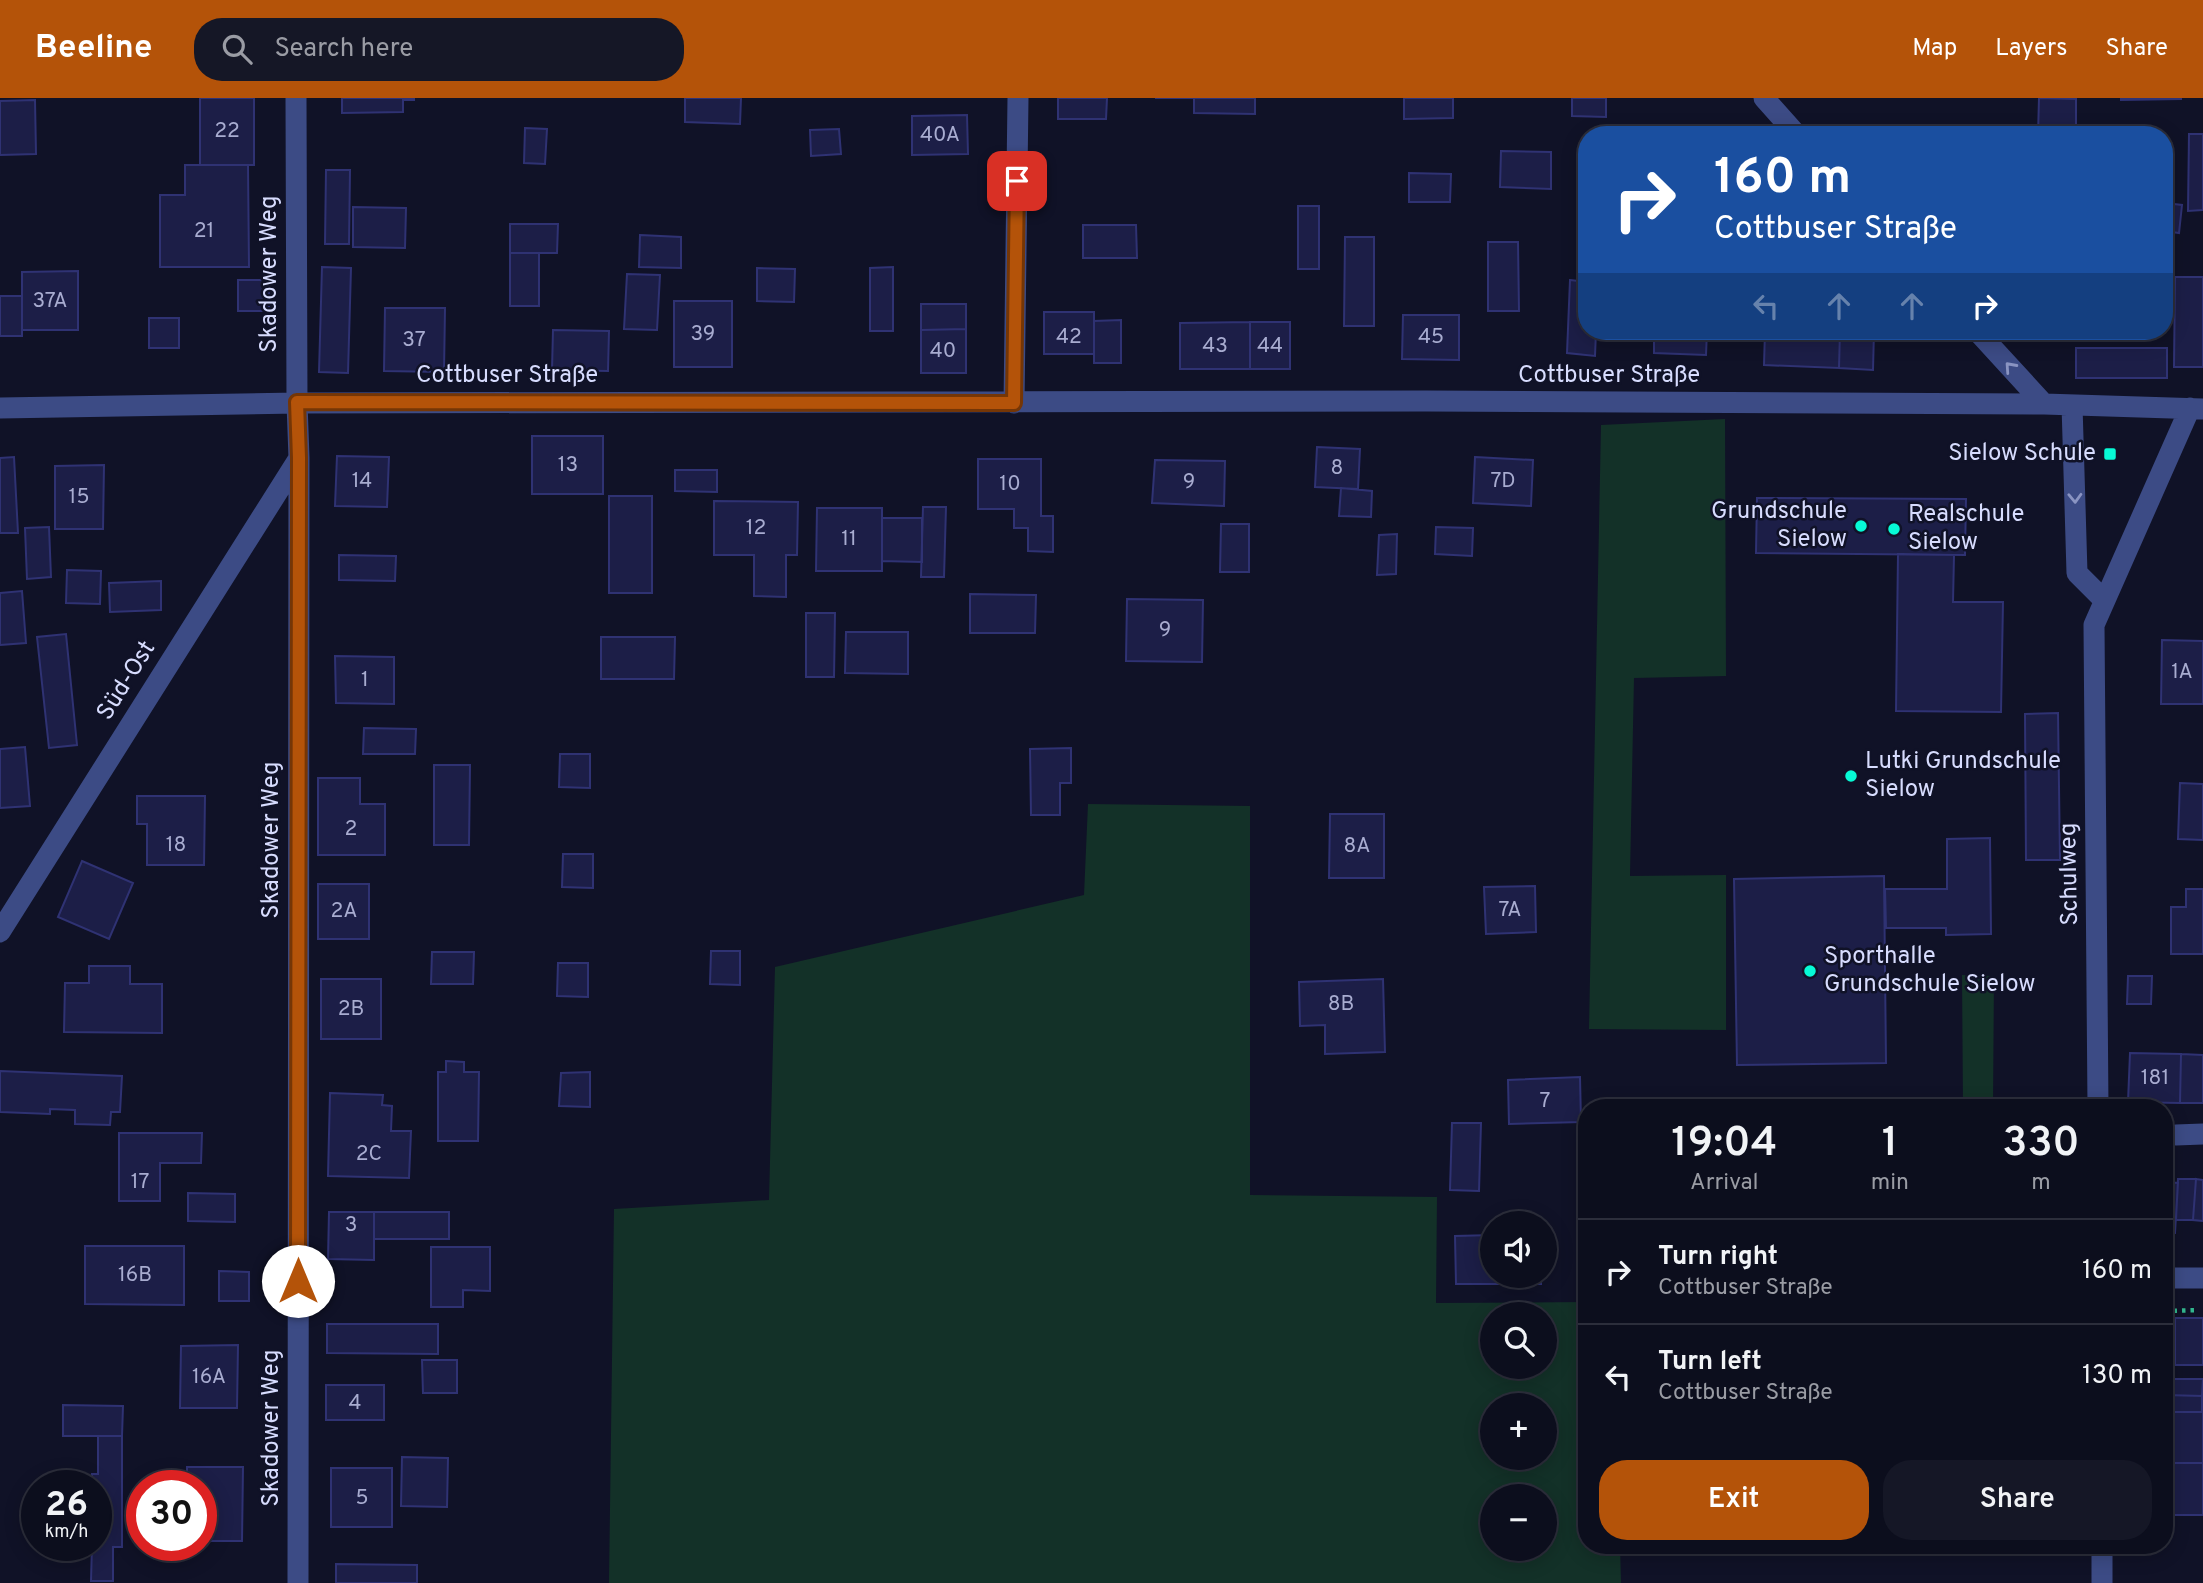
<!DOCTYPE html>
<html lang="en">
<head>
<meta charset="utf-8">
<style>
	body { margin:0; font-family:Overpass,sans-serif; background:#151726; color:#f1f3f6; height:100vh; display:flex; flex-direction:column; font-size:26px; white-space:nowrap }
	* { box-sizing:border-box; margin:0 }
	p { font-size:23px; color:#9a9ca4 }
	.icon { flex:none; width:38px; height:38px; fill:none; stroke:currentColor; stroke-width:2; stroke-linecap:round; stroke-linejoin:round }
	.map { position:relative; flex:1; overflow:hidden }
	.panel { position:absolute; left:1578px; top:1001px; width:595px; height:455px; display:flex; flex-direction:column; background:#0c0e1d; border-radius:28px; box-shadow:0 4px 18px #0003,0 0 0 2px #2c2e3b }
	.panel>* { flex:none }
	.guide { position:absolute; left:1578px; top:28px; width:595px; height:214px; border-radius:28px; box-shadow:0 4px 18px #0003,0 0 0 2px #2c2e3b; background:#1a4fa0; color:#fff; overflow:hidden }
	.buttons { position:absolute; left:1480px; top:1113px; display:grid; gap:14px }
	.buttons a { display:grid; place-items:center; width:77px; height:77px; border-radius:50%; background:#0c0e1d; box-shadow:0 4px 18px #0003,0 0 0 2px #2c2e3b; font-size:35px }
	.speed { position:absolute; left:21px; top:1372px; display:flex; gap:14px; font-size:35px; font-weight:700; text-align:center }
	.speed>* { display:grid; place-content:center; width:91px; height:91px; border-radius:50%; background:#0c0e1d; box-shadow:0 4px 18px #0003,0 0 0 2px #2c2e3b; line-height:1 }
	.speed small { font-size:18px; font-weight:400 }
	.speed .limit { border:10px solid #d22; background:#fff; color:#111 }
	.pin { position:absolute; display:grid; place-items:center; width:60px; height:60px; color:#fff; margin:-30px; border-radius:14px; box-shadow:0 4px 10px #0006 }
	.me { position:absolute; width:77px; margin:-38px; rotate:0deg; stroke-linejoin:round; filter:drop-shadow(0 0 5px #0008) }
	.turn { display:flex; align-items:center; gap:24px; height:147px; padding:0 21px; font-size:32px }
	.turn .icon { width:91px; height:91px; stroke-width:2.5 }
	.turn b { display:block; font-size:49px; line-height:60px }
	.lanes { display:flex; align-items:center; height:66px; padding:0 21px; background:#0003; justify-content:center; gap:35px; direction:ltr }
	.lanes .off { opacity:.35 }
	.eta { display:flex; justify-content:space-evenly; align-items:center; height:119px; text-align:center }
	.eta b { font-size:42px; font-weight:600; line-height:49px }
	.action { display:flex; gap:14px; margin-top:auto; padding:14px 21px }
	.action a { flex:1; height:80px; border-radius:28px; background:#b45309; color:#fff; font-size:28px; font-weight:600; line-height:80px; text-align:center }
	.action a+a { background:#151726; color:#f1f3f6 }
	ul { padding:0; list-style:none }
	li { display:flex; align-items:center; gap:21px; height:105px; padding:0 21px; border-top:2px solid #2c2e3b }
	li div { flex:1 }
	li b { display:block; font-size:26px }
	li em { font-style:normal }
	header { display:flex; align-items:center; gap:42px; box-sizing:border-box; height:98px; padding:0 35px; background:#b45309; color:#fff }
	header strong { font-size:33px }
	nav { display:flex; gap:38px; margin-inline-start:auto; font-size:24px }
	.search { width:490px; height:63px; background:#151726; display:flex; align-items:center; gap:18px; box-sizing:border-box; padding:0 24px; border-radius:28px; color:#9a9ca4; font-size:26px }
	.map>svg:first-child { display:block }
	.green { fill:#133128; fill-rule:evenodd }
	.building { fill:#1c1e47; stroke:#2f3273; stroke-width:2 }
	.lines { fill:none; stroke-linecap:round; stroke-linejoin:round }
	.path { stroke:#32b78e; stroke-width:4.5; stroke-dasharray:3.5 5; stroke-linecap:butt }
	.minor { stroke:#3c4b85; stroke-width:21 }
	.oneway { stroke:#8a94c2 }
	.route-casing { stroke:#753606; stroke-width:18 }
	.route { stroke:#b45309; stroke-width:12 }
	.poi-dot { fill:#07fad6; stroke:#101227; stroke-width:2.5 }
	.labels { text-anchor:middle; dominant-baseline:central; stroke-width:5; stroke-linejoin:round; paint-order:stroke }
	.number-label { font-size:21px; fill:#a8acd0 }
	.street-label { font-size:24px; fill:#d7dcfe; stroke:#101227 }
	.poi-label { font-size:24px; fill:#d7dcfe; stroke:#101227; text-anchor:start }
</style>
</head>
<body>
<header>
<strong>Beeline</strong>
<div class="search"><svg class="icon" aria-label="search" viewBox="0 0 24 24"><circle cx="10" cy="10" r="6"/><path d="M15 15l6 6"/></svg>Search here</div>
<nav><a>Map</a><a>Layers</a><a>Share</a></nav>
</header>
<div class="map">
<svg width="2203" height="1485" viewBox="0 0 2203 1485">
	<rect width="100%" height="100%" fill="#101227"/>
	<path class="green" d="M1725,321L1726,578L1634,580L1630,778L1726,777V932L1589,931L1601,327Z
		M1088,706L1250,708V1097L1437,1099L1436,1205L1587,1204V1447H1620L1621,1485H609L614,1111L769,1102L775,869L1084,797ZM1545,1216V1269H1493V1216ZM1545,1307V1360H1493V1307ZM1493,1398H1545V1451H1493Z
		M1962,877L1994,878L1993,1010H1963Z"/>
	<path class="building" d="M200,0H254V67H200Z
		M342,0H414V2H403V14L342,15Z
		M685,0H741L740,26L685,24Z
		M1058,0H1107L1106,21H1058Z
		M1155,0H1255V16L1194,15V0Z
		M1404,0H1453V20L1404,21Z
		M1572,0H1606V19L1572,18Z
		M2039,0L2076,1V37H2038Z
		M2121,0H2181V1L2121,2Z
		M35,2L36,56L0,57V3Z
		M967,17L968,56L912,57V18Z
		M525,30L547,31L545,66L524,65Z
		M839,31L841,56L811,58L810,32Z
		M1609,33L1646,35V37H1609Z
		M2189,36H2203V112L2188,113Z
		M1501,53L1551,54V91L1500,89Z
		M185,67H248L249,169H160V97H185Z
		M326,72H350L349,146H325Z
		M1409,75L1451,76L1450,104H1409Z
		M2165,105L2182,107L2179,135L2165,133Z
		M1298,108H1319V171H1298Z
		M353,109L406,110L405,150L353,149Z
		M510,126H558L557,155H510Z
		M1083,127H1136L1137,160H1083Z
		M640,137L681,139V170L639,169Z
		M1345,139H1374V228H1344Z
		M1488,144H1518L1519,213H1488Z
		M510,155H539V208H510Z
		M322,169L351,170L348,275L319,274Z
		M893,169V233H870V170Z
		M757,170L795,171L794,204L757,203Z
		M78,173V232H22V174Z
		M627,176L660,177L657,232L624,231Z
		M2175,179H2203V269H2174Z
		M238,182H269V213H238Z
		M1570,182L1587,184V233H1596L1595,258L1567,255Z
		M0,198H22V238H0Z
		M674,203H732V269H674Z
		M921,206H966V231L921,232Z
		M385,210H445L444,274L384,273Z
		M1044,214H1094V256H1044Z
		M1403,217H1459V262L1402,261Z
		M149,220H179V250H149Z
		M1121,222V265H1094V223Z
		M1250,224V271H1180V225Z
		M1250,224H1290V271H1250Z
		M966,231V275H921V232Z
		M553,232L609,233L608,273L552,272Z
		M1654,233H1707L1706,257L1654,255Z
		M1765,233H1840L1839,270L1764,267Z
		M1840,233H1874L1873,272L1839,270Z
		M2060,233H2090V241H2060Z
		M2076,250H2167V280H2076Z
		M532,338H603V396H532Z
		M1317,349L1360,351L1358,391L1315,389Z
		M337,358L389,359L387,409L335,408Z
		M14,359L18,435H0V360Z
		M1475,359L1533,362L1531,408L1473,405Z
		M978,361H1041V418H1053V454L1028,453V430H1014V411H978Z
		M1155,362L1225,363L1224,408L1152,405Z
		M104,367L103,431H55V368Z
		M675,372H717V394L675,393Z
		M1341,390L1372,393L1371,419L1339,418Z
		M609,398H652V495H609Z
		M1757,400L1966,401L1965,457L1756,455Z
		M714,403L798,404L797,457H786V499L754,498V457H714Z
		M923,409H946L944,479H921Z
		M817,410H882V473H816Z
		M882,420H922V464L882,463Z
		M1221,426H1249V474H1220Z
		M49,429L51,479L27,481L25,430Z
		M1436,429L1473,430L1472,458L1435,456Z
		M1397,436L1396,476L1377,477L1379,437Z
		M1898,456L1954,457L1953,504H2003L2001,614L1896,613Z
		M339,457L396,458L395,483L339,482Z
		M67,472L101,473L100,506L66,505Z
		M161,483V512L110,514L109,485Z
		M22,493L26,545L0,547V495Z
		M970,496L1036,497L1035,535H970Z
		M1127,501L1203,502L1202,564L1126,563Z
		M806,515H835L834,579H806Z
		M846,534H908V576L845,575Z
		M66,536L77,647L49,650L37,539Z
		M601,539H675L674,581H601Z
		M2162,542L2203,543V606H2161Z
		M335,558L394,559V606L336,605Z
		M2058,615L2060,762H2026L2025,616Z
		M364,630L416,631L415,656H363Z
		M25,649L30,708L0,710V651Z
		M1071,650V685H1060V717H1031L1030,651Z
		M560,656H590V690L559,689Z
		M434,667H470L469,747H434Z
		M318,680H360V706H385V757H318Z
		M2180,685L2203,686V742L2178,741Z
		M137,698H205L204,767H147V726H137Z
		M1330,716H1384V780H1329Z
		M1990,740L1991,836L1946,837V830H1886L1885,791H1947V741Z
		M563,756H593V790L562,789Z
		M82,763L133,785L109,841L58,819Z
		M1884,778L1886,965L1737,967L1734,781Z
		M318,786H369V841H318Z
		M1535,788L1536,834L1486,836L1484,789Z
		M2186,791H2203V856H2171V809H2186Z
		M711,853H740V887L710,886Z
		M432,854H474L473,886H431Z
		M558,865H588V899L557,898Z
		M89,868H130V886H162V935L64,934L65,885H89Z
		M2128,878H2152L2151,906H2127Z
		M321,881H381V941H321Z
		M1383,881L1385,954L1325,956V927L1300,928L1299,884Z
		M2130,955L2181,956L2180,1005L2128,1004Z
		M2181,956L2203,957V1005H2180Z
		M446,963L464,964V974H479L478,1043H438V974H446Z
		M0,973L122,978L120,1014H111L110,1027L75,1026V1012L50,1011V1016L0,1014Z
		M590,974V1009L559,1008L561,975Z
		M1580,979L1581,1024L1509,1026L1508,982Z
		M330,995L383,997L382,1007L392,1008L391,1033H411L409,1080L328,1078Z
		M1452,1025H1481L1479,1093L1450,1092Z
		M119,1035H202L201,1065H160V1103H119Z
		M2178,1081H2196L2193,1122H2176Z
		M2196,1081L2203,1082V1123L2193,1122Z
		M2165,1084L2178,1085L2175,1135L2165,1134Z
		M188,1095L235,1096V1124L188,1123Z
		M329,1114H374V1162L328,1161Z
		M374,1114H449V1141H374Z
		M1493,1137V1178H1541V1186H1456L1455,1138Z
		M85,1148H184V1207L85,1206Z
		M431,1149H490V1193L463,1192V1209H431Z
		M219,1173L249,1174V1203H219Z
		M2175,1220H2203V1267H2175Z
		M327,1226H438V1256L327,1255Z
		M238,1247L237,1310H180L181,1248Z
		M422,1262H457V1295H423Z
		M2165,1281H2203L2202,1298L2165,1297Z
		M326,1287H384V1322H326Z
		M2165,1297L2202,1298V1314H2165Z
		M63,1307L123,1308L122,1338H63Z
		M2172,1314H2203V1365H2172Z
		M98,1338H122V1449H113V1483H91L92,1447H96V1388H92V1376H98Z
		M402,1359L448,1360L447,1409L401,1408Z
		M2172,1365H2203V1417H2172Z
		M187,1369H243L242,1443H201V1388H187Z
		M331,1370H392V1429H331Z
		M336,1466L417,1467V1485H336Z"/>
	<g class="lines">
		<path class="path" d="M2165,1213L2199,1212"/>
		<path class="minor" d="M296,0L297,305L299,360L298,1485
			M1764,0L1797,37
			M1977,233L2044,306
			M1014,305L1018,0
			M2072,307L2077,475L2104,502
			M0,310L297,305L1426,303L2044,306L2203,311
			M0,834L299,360
			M2098,1010L2094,527L2190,310
			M2176,1037L2203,1036
			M2165,1180H2203
			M2102,1447V1485"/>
	</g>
	<defs><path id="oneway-chevron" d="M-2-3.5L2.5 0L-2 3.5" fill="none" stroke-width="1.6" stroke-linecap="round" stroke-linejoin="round" transform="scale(1.75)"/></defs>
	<g class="oneway">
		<use href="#oneway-chevron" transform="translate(2010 269) rotate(-132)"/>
		<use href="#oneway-chevron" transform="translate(2075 400) rotate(88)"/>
	</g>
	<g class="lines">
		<defs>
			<path id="route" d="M298,1183L299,360L297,304L1014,305L1017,83"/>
		</defs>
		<use href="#route" class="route-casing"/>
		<use href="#route" class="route"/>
	</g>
	<g class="poi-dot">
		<rect x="2103" y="349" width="14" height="14" rx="3.5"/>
		<circle cx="1861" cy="428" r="7"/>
		<circle cx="1894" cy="431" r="7"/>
		<circle cx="1851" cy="678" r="7"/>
		<circle cx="1810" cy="873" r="7"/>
	</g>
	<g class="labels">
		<g class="number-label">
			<text x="227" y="33">22</text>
			<text x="940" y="37">40A</text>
			<text x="204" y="133">21</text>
			<text x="50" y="203">37A</text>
			<text x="703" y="236">39</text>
			<text x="1069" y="239">42</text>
			<text x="1431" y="239">45</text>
			<text x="414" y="242">37</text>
			<text x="1215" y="248">43</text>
			<text x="1270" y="248">44</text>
			<text x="943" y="253">40</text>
			<text x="568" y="367">13</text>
			<text x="1337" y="370">8</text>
			<text x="362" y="383">14</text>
			<text x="1503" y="383">7D</text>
			<text x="1189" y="384">9</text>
			<text x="1010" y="386">10</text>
			<text x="79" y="399">15</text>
			<text x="756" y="430">12</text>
			<text x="849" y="441">11</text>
			<text x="1165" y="532">9</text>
			<text x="2182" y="574">1A</text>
			<text x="365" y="582">1</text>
			<text x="351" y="731">2</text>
			<text x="176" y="747">18</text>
			<text x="1357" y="748">8A</text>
			<text x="1510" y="812">7A</text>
			<text x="344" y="813">2A</text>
			<text x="1341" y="906">8B</text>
			<text x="351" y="911">2B</text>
			<text x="2155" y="980">181</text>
			<text x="1545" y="1003">7</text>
			<text x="369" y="1056">2C</text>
			<text x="140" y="1084">17</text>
			<text x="351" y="1127">3</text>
			<text x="135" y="1177">16B</text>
			<text x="209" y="1279">16A</text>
			<text x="355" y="1305">4</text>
			<text x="362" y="1400">5</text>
		</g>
		<g class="street-label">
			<text transform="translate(270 176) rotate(-90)">Skadower Weg</text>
			<text x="507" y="278">Cottbuser Straße</text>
			<text x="1609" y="278">Cottbuser Straße</text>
			<text transform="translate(127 583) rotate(-58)">Süd-Ost</text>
			<text transform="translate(272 742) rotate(-90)">Skadower Weg</text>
			<text transform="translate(2070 776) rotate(-91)">Schulweg</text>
			<text transform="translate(272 1330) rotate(-90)">Skadower Weg</text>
		</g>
		<g class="poi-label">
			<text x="2096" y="356" text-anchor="end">Sielow Schule</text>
			<text x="1847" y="414" text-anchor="end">Grundschule<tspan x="1847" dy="28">Sielow</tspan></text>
			<text x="1908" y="417">Realschule<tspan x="1908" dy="28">Sielow</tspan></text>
			<text x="1865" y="664">Lutki Grundschule<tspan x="1865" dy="28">Sielow</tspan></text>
			<text x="1824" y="859">Sporthalle<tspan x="1824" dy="28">Grundschule Sielow</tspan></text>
		</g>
	</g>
</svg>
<div class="buttons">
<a><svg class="icon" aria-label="sound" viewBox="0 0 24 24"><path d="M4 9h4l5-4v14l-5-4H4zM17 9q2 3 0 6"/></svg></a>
<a><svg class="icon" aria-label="search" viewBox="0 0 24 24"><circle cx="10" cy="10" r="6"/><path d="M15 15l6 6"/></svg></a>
<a>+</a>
<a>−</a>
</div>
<div class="speed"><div>26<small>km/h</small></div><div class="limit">30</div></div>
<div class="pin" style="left:1017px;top:83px;background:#d93025"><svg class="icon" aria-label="arrive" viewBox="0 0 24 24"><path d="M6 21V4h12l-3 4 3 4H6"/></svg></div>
<svg class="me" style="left:298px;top:1183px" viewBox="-20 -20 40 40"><circle r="19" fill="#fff"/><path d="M0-13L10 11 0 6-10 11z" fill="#b45309"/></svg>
<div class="guide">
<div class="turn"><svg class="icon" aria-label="right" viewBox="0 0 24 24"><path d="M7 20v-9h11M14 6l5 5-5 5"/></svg><div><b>160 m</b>Cottbuser Straße</div></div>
<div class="lanes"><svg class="icon off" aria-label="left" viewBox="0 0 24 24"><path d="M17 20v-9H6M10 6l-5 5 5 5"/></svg><svg class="icon off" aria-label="ahead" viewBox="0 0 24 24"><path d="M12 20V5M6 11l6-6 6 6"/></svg><svg class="icon off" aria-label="ahead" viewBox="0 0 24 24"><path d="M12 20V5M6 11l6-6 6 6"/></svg><svg class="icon" aria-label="right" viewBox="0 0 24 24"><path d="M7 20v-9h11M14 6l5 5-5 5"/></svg></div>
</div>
<section class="panel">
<div class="eta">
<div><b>19:04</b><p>Arrival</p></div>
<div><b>1</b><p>min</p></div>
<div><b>330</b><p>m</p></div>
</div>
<ul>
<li><svg class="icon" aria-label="right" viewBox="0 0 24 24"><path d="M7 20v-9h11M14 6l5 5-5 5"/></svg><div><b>Turn right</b><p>Cottbuser Straße</p></div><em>160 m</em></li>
<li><svg class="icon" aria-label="left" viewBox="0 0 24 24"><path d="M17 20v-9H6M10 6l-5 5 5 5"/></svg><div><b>Turn left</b><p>Cottbuser Straße</p></div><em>130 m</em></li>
</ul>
<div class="action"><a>Exit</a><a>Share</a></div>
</section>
</div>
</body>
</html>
